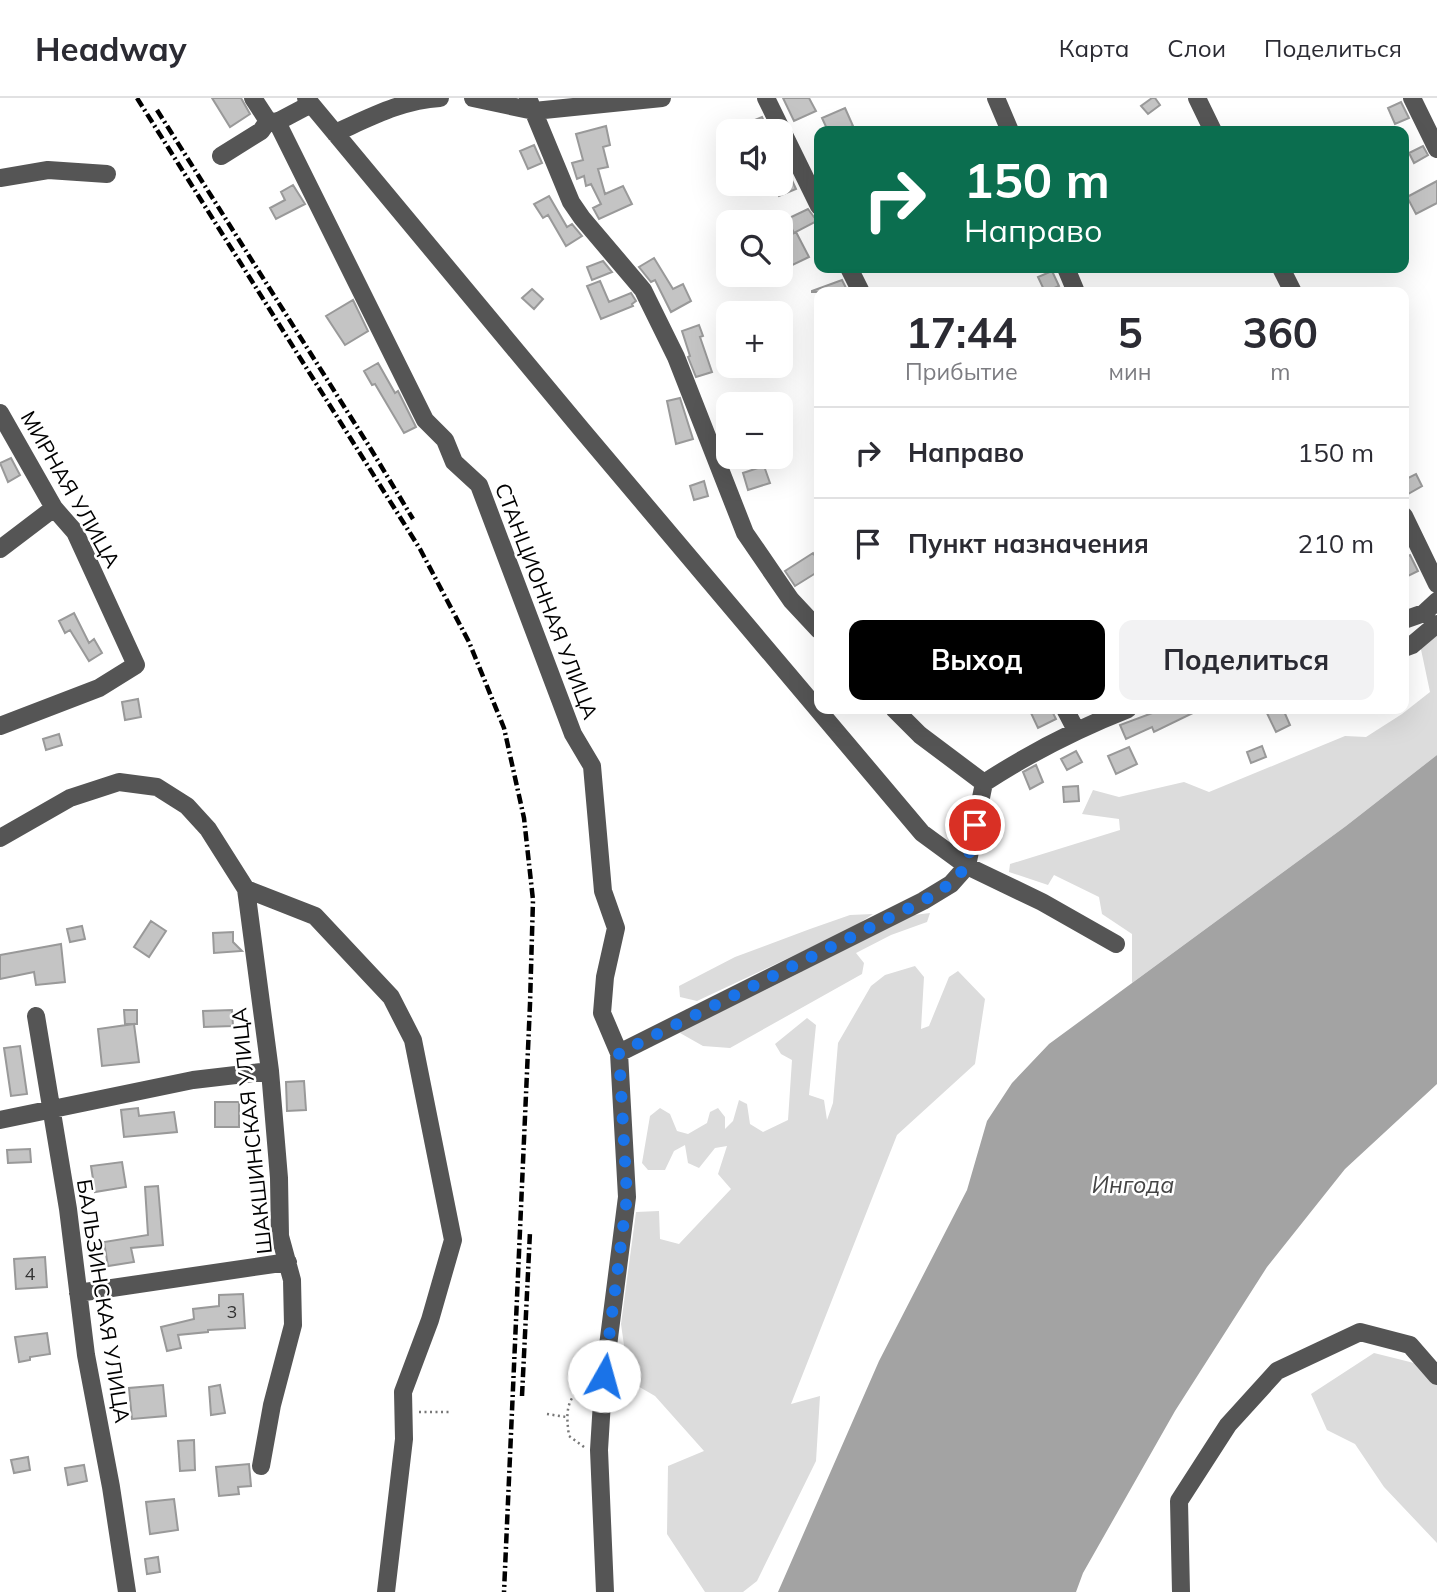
<!DOCTYPE html>
<html lang="ru">
<head>
<meta charset="utf-8">
<style>
	body { margin:0; font-family:Mulish,sans-serif; background:#f2f2f3; color:#2b2b33; height:100vh; display:flex; flex-direction:column; font-size:26px; white-space:nowrap }
	* { box-sizing:border-box; margin:0 }
	p { font-size:23px; color:#7c7c81 }
	.icon { flex:none; width:38px; height:38px; fill:none; stroke:currentColor; stroke-width:2; stroke-linecap:round; stroke-linejoin:round }
	.map { position:relative; flex:1; overflow:hidden }
	.details { position:absolute; left:814px; top:189px; width:595px; height:427px; display:flex; flex-direction:column; background:#fff; border-radius:14px; box-shadow:0 7px 28px #0002 }
	.details>* { flex:none }
	.hud { position:absolute; left:814px; top:28px; width:595px; height:147px; border-radius:14px; box-shadow:0 7px 28px #0002; background:#0b6e4f; color:#fff; overflow:hidden }
	.tools { position:absolute; left:716px; top:21px; display:grid; gap:14px }
	.tools a { display:grid; place-items:center; width:77px; height:77px; border-radius:14px; background:#fff; box-shadow:0 7px 28px #0002; font-size:35px }
	.pin { position:absolute; display:grid; place-items:center; width:60px; height:60px; color:#fff; margin:-30px; border:4px solid #fff; border-radius:50%; box-shadow:0 2px 7px #0007 }
	.me { position:absolute; width:77px; margin:-38px; rotate:7deg; stroke-linejoin:round; filter:drop-shadow(0 0 5px #0008) }
	.turn { display:flex; align-items:center; gap:24px; height:147px; padding:0 35px; font-size:32px }
	.turn .icon { width:91px; height:91px; stroke-width:2.5 }
	.turn b { display:block; font-size:49px; line-height:60px }
	.eta { display:flex; justify-content:space-evenly; align-items:center; height:119px; text-align:center }
	.eta b { font-size:42px; font-weight:700; line-height:49px }
	.cta { display:flex; gap:14px; margin-top:auto; padding:14px 35px }
	.cta a { flex:1; height:80px; border-radius:14px; background:#000; color:#fff; font-size:28px; font-weight:700; line-height:80px; text-align:center }
	.cta a+a { background:#f2f2f3; color:#2b2b33 }
	ul { padding:0; list-style:none }
	li { display:flex; align-items:center; gap:21px; height:91px; padding:0 35px; border-top:2px solid #e1e1e2 }
	li div { flex:1 }
	li b { display:block; font-size:26px }
	li em { font-style:normal }
	header { display:flex; align-items:center; gap:42px; box-sizing:border-box; height:98px; padding:0 35px; background:#fff; border-bottom:2px solid #e1e1e2 }
	header strong { font-size:33px }
	nav { display:flex; gap:38px; margin-inline-start:auto; font-size:24px }
	.map>svg:first-child { display:block }
	.green { fill:#dcdcdc }
	.water { fill:#a3a3a3 }
	.building { fill:#c4c4c4; stroke:#999; stroke-width:2 }
	.lines { fill:none; stroke-linecap:round; stroke-linejoin:round }
	.path { stroke:#777; stroke-width:2.5; stroke-dasharray:2 3.5; stroke-linecap:butt }
	.minor { stroke:#555; stroke-width:18 }
	.rail { stroke:#000; stroke-width:4.5; stroke-dasharray:10 3.5 2 3.5; stroke-linecap:butt }
	.route { stroke:#1a73e8; stroke-width:12; stroke-dasharray:0 21.6 }
	.labels { text-anchor:middle; dominant-baseline:central; stroke-width:5; stroke-linejoin:round; paint-order:stroke }
	.number-label { font-size:18px; fill:#313131 }
	.street-label { font-size:21px; fill:#000; stroke:#fff }
	.water-label { font-size:23px; font-style:italic; fill:#444; stroke:#fff }
</style>
</head>
<body>
<header>
<strong>Headway</strong>
<nav><a>Карта</a><a>Слои</a><a>Поделиться</a></nav>
</header>
<div class="map">
<svg width="1437" height="1494" viewBox="0 0 1437 1494">
	<rect width="100%" height="100%" fill="#fff"/>
	<path class="green" d="M1437,528V657L1346,728L1132,885V836L1102,816L1099,799L1054,777L1048,787L1009,774L1010,766L1120,732L1119,721L1082,716L1093,692L1119,699L1184,684L1209,694L1345,638L1366,639L1402,616L1430,594L1419,542Z
		M930,815L927,824L891,837L856,855L864,865L862,876L730,950L703,948L680,935L690,926L914,817Z
		M873,816L852,830L697,903L680,899L679,888L735,859L810,831L850,817Z
		M915,868L924,879L921,931L929,928L949,879L958,873L985,901L975,966L897,1037L791,1306L820,1298L816,1363L757,1483L743,1494H705L667,1436L668,1368L704,1353L655,1298L629,1283L621,1226L636,1114L659,1113L660,1141L679,1146L731,1091L718,1076L727,1048L715,1050L699,1070L688,1065L685,1047L674,1053L665,1072H648L642,1065L650,1018L660,1010L670,1016L677,1033L688,1036L707,1025L710,1014L718,1010L725,1019V1031L733,1023L739,1002L747,1006L750,1026L763,1034L788,1022L792,962L781,956L775,946L807,920L816,927L809,997L824,1002L827,1022L833,1005L838,945L871,888L885,877Z
		M1374,1255L1418,1266L1437,1286V1445L1384,1389L1355,1346L1327,1332L1311,1296Z"/>
	<path class="water" d="M1437,657V986L1345,1071L1267,1169L1175,1313L1083,1475L1076,1494H778L879,1263L967,1092L987,1023L1012,985L1049,946L1346,728Z"/>
	<path class="building" d="M212,0H241L250,16L230,29Z
		M783,0H809L816,13L794,23Z
		M1152,0H1155L1160,7L1148,16L1141,8Z
		M1401,4L1409,20L1395,26L1388,10Z
		M845,10L853,28L842,33H828L822,20Z
		M762,19L768,33H728Z
		M606,28L610,47L603,49L608,69L598,71L605,96L623,88L632,106L599,121L593,110L601,106L591,86L586,88L584,78L577,81L572,65L583,62L576,36Z
		M534,47L542,65L528,71L520,53Z
		M1423,48L1428,57L1414,65L1409,55Z
		M790,78L796,91L779,98L773,86H780V83Z
		M1437,83V105L1416,116L1407,99Z
		M293,87L305,106L276,121L270,110L285,102L281,94Z
		M549,98L567,129L572,126L582,138L566,148L548,117L543,120L534,106Z
		M808,111L817,123L794,135L787,121Z
		M796,134L809,159L780,173V142Z
		M654,160L673,191L683,186L691,203L671,214L655,182L651,184L639,169Z
		M603,163L612,174L592,182L587,169Z
		M1052,173L1059,188L1045,194L1038,179Z
		M842,182L848,194H812V193Z
		M600,183L609,204L631,195L636,203L632,206L633,208L601,221L587,188Z
		M532,191L543,201L534,211L522,200Z
		M353,202L368,233L345,247L326,218Z
		M699,227L703,238L700,239L712,274L696,279L688,259L690,258L682,233Z
		M378,265L395,295L398,293L416,329L404,335L375,286L372,287L364,273Z
		M680,300L693,341L676,346L667,303Z
		M11,360L20,377L8,384L0,365Z
		M764,368L770,385L748,392L743,375Z
		M1416,376L1422,388L1408,396L1404,382Z
		M704,383L708,398L694,402L690,388Z
		M813,455L819,464V473L795,488L785,473Z
		M1410,457L1418,473L1404,480V460Z
		M74,515L89,545L94,541L102,555L89,563L70,532L65,535L59,523Z
		M138,601L141,619L125,622L122,604Z
		M1039,611H1051L1056,621L1038,630L1031,615Z
		M1163,611H1201L1154,634L1152,629L1126,641L1120,627Z
		M1265,611H1283L1290,627L1276,634Z
		M59,636L62,647L46,652L43,641Z
		M1262,648L1266,659L1251,665L1247,654Z
		M1129,649L1137,666L1116,676L1108,658Z
		M1076,653L1082,664L1067,672L1061,661Z
		M1036,667L1043,684L1030,691L1023,674Z
		M1078,688L1079,703L1064,704L1063,689Z
		M151,823L166,833L149,859L134,849Z
		M82,828L85,841L70,844L67,831Z
		M233,834V844L242,853L214,855L213,835Z
		M61,846L65,884L36,887L34,874L0,881V857Z
		M124,912H137V926H125Z
		M232,912L233,928L204,929L203,913Z
		M134,926L139,964L102,968L98,931Z
		M20,948L27,996L11,998L4,950Z
		M304,983L306,1012L287,1013L286,984Z
		M215,1004H239V1029H215Z
		M138,1010L139,1018L174,1014L177,1034L124,1039L121,1012Z
		M30,1051L31,1064L8,1065L7,1052Z
		M122,1064L126,1089L95,1094L91,1068Z
		M158,1088L163,1147L131,1150L134,1164L108,1168L104,1144L148,1137L145,1089Z
		M45,1159L47,1189L16,1191L14,1161Z
		M243,1196L245,1230L208,1232V1234L178,1237L181,1250L167,1253L161,1229L194,1221L193,1211L219,1208V1197Z
		M47,1235L50,1256L30,1259V1262L19,1264L15,1239Z
		M163,1287L166,1318L132,1321L129,1290Z
		M220,1287L225,1315L211,1317L209,1289Z
		M194,1342L195,1372L180,1373L178,1343Z
		M28,1359L30,1372L14,1375L11,1362Z
		M249,1366L251,1388L238,1389L239,1396L219,1398L216,1369Z
		M84,1367L87,1383L68,1387L65,1370Z
		M174,1401L178,1432L150,1436L146,1404Z
		M158,1459L160,1474L147,1476L145,1461Z"/>
	<g class="lines">
		<path class="path" d="M419,1314H451
			M547,1316L566,1319
			M584,1349L569,1338C566,1316 565,1299 586,1288"/>
		<path class="minor" d="M253,0L268,23
			M306,0L582,332L922,735L967,768L1042,804L1116,846
			M473,0L534,13L662,0
			M528,0L571,104L582,120L643,192L676,259L745,435L791,502L819,532
			M766,0L819,108
			M996,0L1010,33
			M1197,0L1213,33
			M1412,0L1437,51
			M311,6L277,24L425,322L445,342L454,364L479,387L573,636L592,668L603,793L616,830L605,879L602,915L619,955
			M335,35C369,20 402,2 440,0
			M221,58L261,33L268,23L277,24
			M0,80L48,72L107,76
			M849,170L861,194
			M1066,170L1076,194
			M1281,170L1293,194
			M0,315L54,410L75,434L136,567L99,590L0,628
			M1404,418L1437,486
			M0,451L54,410
			M1404,522L1424,515L1437,503
			M1404,550L1412,547L1437,526
			M894,611L920,637L984,685
			M1065,611L1076,632
			M0,740L70,700L119,684L157,689L187,708L208,731L246,791L270,973L279,1080L280,1138L292,1182L293,1227L272,1307L261,1368
			M246,791L315,818L391,899L413,942L453,1142L430,1222L403,1294L404,1341L386,1494
			M36,918L68,1111L86,1257L111,1389L127,1494
			M0,1022L193,982L270,973
			M78,1195L288,1164
			M605,1494L599,1352L603,1287L627,1099L619,955L923,803L951,786L967,768L984,685C1030,655 1077,631 1128,611
			M1181,1494L1179,1403L1228,1327L1277,1273L1360,1234L1410,1247L1437,1278"/>
		<path class="rail" d="M137,0L420,451L469,544L504,630L524,720L533,802L530,906L504,1494
			M157,12L369,348L413,421
			M522,1298L530,1134"/>
	</g>
	<g class="lines">
		<path class="route" d="M604,1278L627,1099L619,955L923,803C966,777 966,775 975,727"/>
	</g>
	<g class="labels">
		<g class="number-label">
			<text x="30" y="1175">4</text>
			<text x="232" y="1213">3</text>
		</g>
		<g class="street-label">
			<text transform="translate(71 391) rotate(60)">МИРНАЯ УЛИЦА</text>
			<text transform="translate(547 503) rotate(69)">СТАНЦИОННАЯ УЛИЦА</text>
			<text transform="translate(251 1033) rotate(-96)">ШАКШИНСКАЯ УЛИЦА</text>
			<text transform="translate(104 1203) rotate(81)">БАЛЬЗИНСКАЯ УЛИЦА</text>
		</g>
		<g class="water-label">
			<text x="1133" y="1086">Ингода</text>
		</g>
	</g>
</svg>
<div class="tools">
<a><svg class="icon" aria-label="sound" viewBox="0 0 24 24"><path d="M4 9h4l5-4v14l-5-4H4zM17 9q2 3 0 6"/></svg></a>
<a><svg class="icon" aria-label="search" viewBox="0 0 24 24"><circle cx="10" cy="10" r="6"/><path d="M15 15l6 6"/></svg></a>
<a>+</a>
<a>−</a>
</div>
<div class="pin" style="left:975px;top:727px;background:#d93025"><svg class="icon" aria-label="arrive" viewBox="0 0 24 24"><path d="M6 21V4h12l-3 4 3 4H6"/></svg></div>
<svg class="me" style="left:604px;top:1278px" viewBox="-20 -20 40 40"><circle r="19" fill="#fff"/><path d="M0-13L10 11 0 6-10 11z" fill="#1a73e8"/></svg>
<div class="hud">
<div class="turn"><svg class="icon" aria-label="right" viewBox="0 0 24 24"><path d="M7 20v-9h11M14 6l5 5-5 5"/></svg><div><b>150 m</b>Направо</div></div>
</div>
<section class="details">
<div class="eta">
<div><b>17:44</b><p>Прибытие</p></div>
<div><b>5</b><p>мин</p></div>
<div><b>360</b><p>m</p></div>
</div>
<ul>
<li><svg class="icon" aria-label="right" viewBox="0 0 24 24"><path d="M7 20v-9h11M14 6l5 5-5 5"/></svg><div><b>Направо</b></div><em>150 m</em></li>
<li><svg class="icon" aria-label="arrive" viewBox="0 0 24 24"><path d="M6 21V4h12l-3 4 3 4H6"/></svg><div><b>Пункт назначения</b></div><em>210 m</em></li>
</ul>
<div class="cta"><a>Выход</a><a>Поделиться</a></div>
</section>
</div>
</body>
</html>
